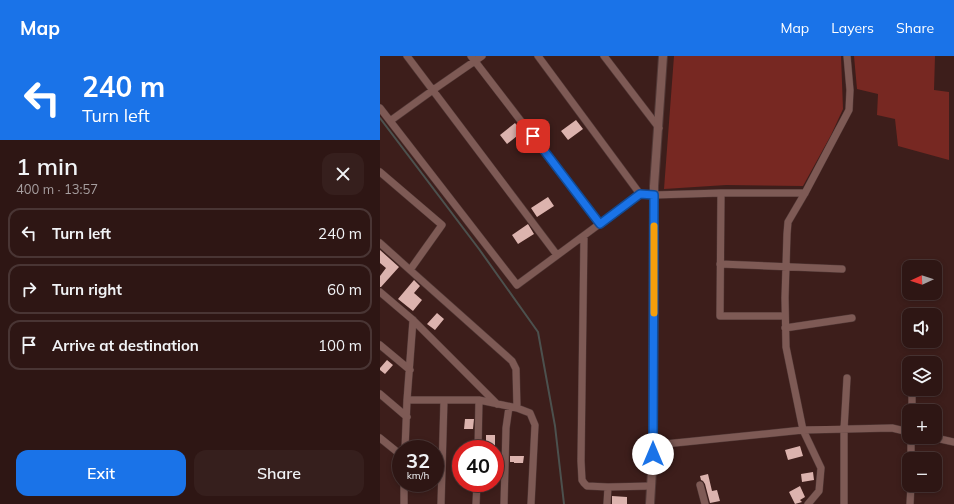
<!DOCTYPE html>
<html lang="en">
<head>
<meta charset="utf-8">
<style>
	body { margin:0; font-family:Mulish,sans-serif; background:#361f1d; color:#f1f3f6; height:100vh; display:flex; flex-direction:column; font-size:15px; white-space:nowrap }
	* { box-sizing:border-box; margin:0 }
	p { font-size:13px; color:#a79fa0 }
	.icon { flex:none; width:22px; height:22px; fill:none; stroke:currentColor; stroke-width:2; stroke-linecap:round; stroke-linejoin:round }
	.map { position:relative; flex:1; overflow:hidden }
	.drawer { display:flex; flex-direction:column; background:#2e1614; width:380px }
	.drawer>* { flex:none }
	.hud { background:#1a73e8; color:#fff; overflow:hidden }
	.needle { width:26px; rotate:267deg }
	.buttons { position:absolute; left:522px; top:204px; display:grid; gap:8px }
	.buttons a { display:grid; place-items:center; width:40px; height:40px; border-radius:8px; background:#2e1614; box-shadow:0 2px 6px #0003,0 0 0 1px #493534; font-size:20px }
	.speed { position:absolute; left:12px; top:384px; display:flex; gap:8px; font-size:20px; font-weight:700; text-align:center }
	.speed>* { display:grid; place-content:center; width:52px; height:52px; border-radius:50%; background:#2e1614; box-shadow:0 2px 6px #0003,0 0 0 1px #493534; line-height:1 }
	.speed small { font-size:10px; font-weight:400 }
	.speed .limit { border:6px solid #d22; background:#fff; color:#111 }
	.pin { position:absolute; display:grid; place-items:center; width:34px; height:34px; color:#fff; margin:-17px; border-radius:8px; box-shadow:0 2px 6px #0006 }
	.me { position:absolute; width:44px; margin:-22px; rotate:0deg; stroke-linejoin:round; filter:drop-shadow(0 0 3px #0008) }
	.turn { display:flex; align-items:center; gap:14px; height:84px; padding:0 16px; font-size:18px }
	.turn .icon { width:52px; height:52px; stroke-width:2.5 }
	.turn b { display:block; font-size:28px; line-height:34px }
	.round { display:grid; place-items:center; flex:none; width:42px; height:42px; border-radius:12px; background:#361f1d }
	.summary { display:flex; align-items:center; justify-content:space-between; height:68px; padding:0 16px }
	h1 { font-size:24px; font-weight:600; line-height:30px }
	.button { display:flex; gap:8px; margin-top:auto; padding:8px 16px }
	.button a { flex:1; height:46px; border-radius:12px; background:#1a73e8; color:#fff; font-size:16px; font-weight:600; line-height:46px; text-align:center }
	.button a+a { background:#361f1d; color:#f1f3f6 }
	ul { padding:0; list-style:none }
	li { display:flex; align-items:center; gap:12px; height:50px; margin:0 8px 6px; padding:0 8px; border:2px solid #493534; border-radius:12px }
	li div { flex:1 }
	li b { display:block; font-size:15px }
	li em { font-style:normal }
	header { display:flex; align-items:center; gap:24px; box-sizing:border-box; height:56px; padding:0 20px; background:#1a73e8; color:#fff }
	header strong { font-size:19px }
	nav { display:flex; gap:22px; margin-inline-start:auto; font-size:14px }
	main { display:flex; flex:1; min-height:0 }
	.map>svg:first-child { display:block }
	.green { fill:#772822 }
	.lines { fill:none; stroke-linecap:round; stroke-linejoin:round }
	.stream { stroke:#4c514e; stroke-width:2 }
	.building { fill:#dcb3ae }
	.minor-casing { stroke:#523937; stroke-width:8 }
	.tertiary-casing { stroke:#523937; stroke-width:10 }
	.minor { stroke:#7e5a55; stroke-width:7 }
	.tertiary { stroke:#7e5a55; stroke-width:8 }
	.route-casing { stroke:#114b97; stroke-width:10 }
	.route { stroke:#1a73e8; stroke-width:7 }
	.slow { stroke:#f59e0b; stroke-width:7 }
</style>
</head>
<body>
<header>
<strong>Map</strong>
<nav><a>Map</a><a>Layers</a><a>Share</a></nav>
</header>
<main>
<section class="drawer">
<div class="hud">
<div class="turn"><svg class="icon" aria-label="left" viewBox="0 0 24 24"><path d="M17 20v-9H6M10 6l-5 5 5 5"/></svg><div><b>240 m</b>Turn left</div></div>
</div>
<div class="summary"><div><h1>1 min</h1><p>400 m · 13:57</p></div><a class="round"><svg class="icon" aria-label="close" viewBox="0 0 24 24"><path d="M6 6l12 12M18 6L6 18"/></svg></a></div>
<ul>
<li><svg class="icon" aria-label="left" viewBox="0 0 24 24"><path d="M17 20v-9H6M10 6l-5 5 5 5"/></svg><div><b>Turn left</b></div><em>240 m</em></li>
<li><svg class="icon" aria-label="right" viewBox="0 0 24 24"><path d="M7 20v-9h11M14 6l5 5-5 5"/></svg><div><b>Turn right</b></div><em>60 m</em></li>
<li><svg class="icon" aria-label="arrive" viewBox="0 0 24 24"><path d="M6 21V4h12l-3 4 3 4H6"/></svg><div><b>Arrive at destination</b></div><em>100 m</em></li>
</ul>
<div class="button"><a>Exit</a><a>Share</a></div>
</section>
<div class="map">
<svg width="574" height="448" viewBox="0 0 574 448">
	<rect width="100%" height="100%" fill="#3d1e1b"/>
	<path class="green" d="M294,0H461L463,53L451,79L423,130L346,129L284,133Z
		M474,0H555L554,34L569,36V104L518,90L515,63L497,59L498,38L477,33Z"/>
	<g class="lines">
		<path class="stream" d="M0,62L99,193L158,276L175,370L184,448"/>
	</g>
	<path class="building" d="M196,64L203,73L188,84L181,75Z
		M135,67L142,76L127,88L120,79Z
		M168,141L174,150L157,161L151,152Z
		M148,168L154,178L138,188L132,179Z
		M0,194L19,211L1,231H0V220L6,212L0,207Z
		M34,224L40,230L34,237L42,244L33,255L18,243Z
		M57,257L64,263L55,274L47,268Z
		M7,304L13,309L5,318L0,314V312Z
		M85,363H94L93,373H84Z
		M106,379H115V393H106Z
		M420,390L423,400L408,404L405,394Z
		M130,400H144L143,407H134V406H130Z
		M433,416L434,424L422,426L421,418Z
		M328,418L332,435L337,434L340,445L330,447L325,428L323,425L321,424L320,420Z
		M420,430L425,441L420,444L422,446L415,448L409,436Z
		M232,440L247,441V448H232Z"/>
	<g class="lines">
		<defs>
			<path id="minor" d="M27,0L177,199
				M91,0L220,168
				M158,0L260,138
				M224,0L279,72
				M0,52L137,229L260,138L274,139L341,137H425
				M10,65L53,34L102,0
				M0,116L62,169L30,214L0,187
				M341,137L340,260H405
				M204,180L201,405L202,424L204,427L207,430L228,431L271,430
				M340,208L462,213
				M30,214L132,305L136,313L137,352
				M0,236L33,264L117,348
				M405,272L472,262
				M0,289L30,314
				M0,338L27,361
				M27,344H99L137,352L150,357L155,369L151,448
				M532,355V333
				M551,381L574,386
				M0,382L21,399
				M25,393L27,344L33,264
				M98,393L99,344
				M273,398L285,388L423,374L512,372L529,376
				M531,403V381
				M320,429L325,448
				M24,448V427
				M61,448L64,344
				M96,448L97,427
				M124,448L126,372L129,351
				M227,448L228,431
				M428,448L439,435L441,412L423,374L406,291L405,242L407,178L408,166L425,137L469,54L470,34L467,0
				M464,448V373L467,322
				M530,448L531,429"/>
			<path id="tertiary" d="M270,448L273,398L274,130L283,0"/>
		</defs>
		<use href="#minor" class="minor-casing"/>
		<use href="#tertiary" class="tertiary-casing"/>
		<use href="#minor" class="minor"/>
		<use href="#tertiary" class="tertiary"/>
	</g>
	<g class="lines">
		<defs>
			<path id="route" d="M153,80L220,168L260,138L274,139L273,398"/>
		</defs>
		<use href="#route" class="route-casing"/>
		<use href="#route" class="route"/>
		<path class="slow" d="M274,257V170"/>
	</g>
</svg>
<div class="buttons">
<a><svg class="needle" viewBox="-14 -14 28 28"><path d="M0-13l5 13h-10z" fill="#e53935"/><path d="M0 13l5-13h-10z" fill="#a79fa0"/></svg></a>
<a><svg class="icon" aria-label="sound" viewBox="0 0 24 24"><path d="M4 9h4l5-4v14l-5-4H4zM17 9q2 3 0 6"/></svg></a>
<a><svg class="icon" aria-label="layers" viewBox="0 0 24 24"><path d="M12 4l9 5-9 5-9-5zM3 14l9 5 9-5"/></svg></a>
<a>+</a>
<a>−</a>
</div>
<div class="speed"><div>32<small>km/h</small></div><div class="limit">40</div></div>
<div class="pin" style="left:153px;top:80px;background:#d93025"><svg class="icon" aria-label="arrive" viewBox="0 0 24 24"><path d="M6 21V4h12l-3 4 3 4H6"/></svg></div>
<svg class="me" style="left:273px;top:398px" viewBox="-20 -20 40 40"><circle r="19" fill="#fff"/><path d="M0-13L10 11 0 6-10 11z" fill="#1a73e8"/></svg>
</div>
</main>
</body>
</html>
